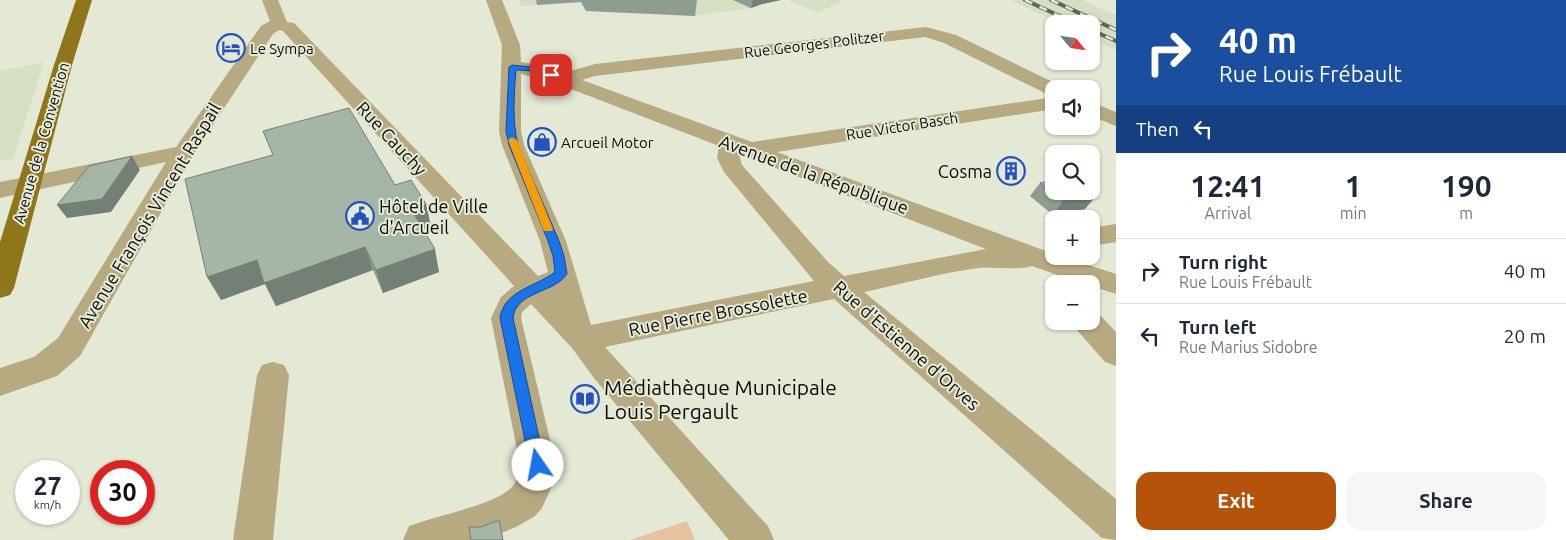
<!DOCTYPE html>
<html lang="en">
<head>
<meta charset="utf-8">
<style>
	body { margin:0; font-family:Ubuntu,sans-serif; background:#f6f6f7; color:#1f2937; height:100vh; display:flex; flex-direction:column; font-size:19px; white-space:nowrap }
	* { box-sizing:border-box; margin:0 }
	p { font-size:16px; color:#747a83 }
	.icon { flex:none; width:28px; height:28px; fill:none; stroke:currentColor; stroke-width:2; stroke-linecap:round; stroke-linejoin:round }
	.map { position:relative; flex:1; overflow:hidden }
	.sheet { display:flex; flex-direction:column; background:#fff; width:450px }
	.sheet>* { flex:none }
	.guide { background:#1a4fa0; color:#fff; overflow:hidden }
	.needle { width:32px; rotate:119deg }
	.controls { position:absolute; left:1045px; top:15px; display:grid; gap:10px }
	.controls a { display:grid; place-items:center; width:55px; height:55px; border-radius:10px; background:#fff; box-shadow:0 1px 4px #0004; font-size:25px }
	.speed { position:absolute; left:15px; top:460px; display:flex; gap:10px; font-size:25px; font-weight:700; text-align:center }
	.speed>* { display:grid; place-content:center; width:65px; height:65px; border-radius:50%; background:#fff; box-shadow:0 1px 4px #0004; line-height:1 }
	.speed small { font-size:12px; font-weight:400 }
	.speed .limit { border:8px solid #d22; background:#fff; color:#111 }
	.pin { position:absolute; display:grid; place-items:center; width:42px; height:42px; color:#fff; margin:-21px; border-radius:10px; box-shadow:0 2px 8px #0006 }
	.me { position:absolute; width:55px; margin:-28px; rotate:348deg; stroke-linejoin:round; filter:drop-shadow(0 0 4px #0008) }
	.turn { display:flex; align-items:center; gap:18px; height:105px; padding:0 20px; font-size:22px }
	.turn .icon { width:65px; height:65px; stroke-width:2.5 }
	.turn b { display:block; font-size:35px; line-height:42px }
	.then { display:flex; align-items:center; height:48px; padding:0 20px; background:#0003; gap:10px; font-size:19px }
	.eta { display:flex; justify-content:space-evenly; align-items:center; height:85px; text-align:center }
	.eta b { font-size:30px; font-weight:600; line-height:35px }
	.action { display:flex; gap:10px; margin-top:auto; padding:10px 20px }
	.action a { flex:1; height:58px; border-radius:15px; background:#b45309; color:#fff; font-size:20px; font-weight:600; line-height:58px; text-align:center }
	.action a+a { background:#f6f6f7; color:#1f2937 }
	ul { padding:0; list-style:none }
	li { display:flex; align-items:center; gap:15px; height:65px; padding:0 20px; border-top:1px solid #e0e1e3 }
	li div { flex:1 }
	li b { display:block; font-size:19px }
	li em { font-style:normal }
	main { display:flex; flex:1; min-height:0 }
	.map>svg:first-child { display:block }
	.built { fill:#d6dfc3 }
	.green { fill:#e7c2a1 }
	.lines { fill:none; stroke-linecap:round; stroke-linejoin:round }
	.minor { fill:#b7aa81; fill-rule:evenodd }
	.major { fill:#8f761a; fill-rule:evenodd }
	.rail-casing { stroke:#616458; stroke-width:4 }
	.rail { stroke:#e3e9d5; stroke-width:2.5; stroke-dasharray:8; stroke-linecap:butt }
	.wall { fill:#8e9d90 }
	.shaded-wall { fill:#747f75 }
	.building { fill:#a5b6a7; stroke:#747f75 }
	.route { fill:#1a73e8; stroke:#114b97 }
	.slow { fill:#f59e0b }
	.labels { text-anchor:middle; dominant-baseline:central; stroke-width:4; stroke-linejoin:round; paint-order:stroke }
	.far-street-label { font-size:15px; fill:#0c0d07; stroke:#e3e9d5 }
	.far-poi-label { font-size:15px; fill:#0c0d07; stroke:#e3e9d5; text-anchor:start }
	.street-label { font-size:18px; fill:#0c0d07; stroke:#e3e9d5 }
	.poi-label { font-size:18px; fill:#0c0d07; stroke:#e3e9d5; text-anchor:end }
	.near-poi-label { font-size:21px; fill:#0c0d07; stroke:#e3e9d5; text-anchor:start }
</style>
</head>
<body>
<main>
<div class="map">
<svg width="1116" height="540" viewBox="0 0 1116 540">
	<rect width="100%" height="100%" fill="#e3e9d5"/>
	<path class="built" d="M520,0H770L751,8L695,16L586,11L581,2L520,6Z
		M788,0H839L841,3L817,12Z
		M1011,0H1082L1116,15V50L1091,38V24H1061Z
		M44,62L13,159L0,161V71Z"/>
	<path class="green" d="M687,521L695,540H630Z"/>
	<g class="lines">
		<path class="minor" d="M262,0H278L287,22L294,23L538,276L548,272L540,241L502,145L499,131L502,45L486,0H502L520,45L521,62L539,65L564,73L595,64L926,27L956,35L1061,86L1063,89H1054V96L1047,94L944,43L925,37L595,76L582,80L752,142L1054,97V109L777,152L1054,254V256H1061L1116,274V294L1091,286V284H1083L1032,266C1017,271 995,266 978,268C940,273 902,284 864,292L1116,499V540L1102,538L834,299L605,347L754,511L768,526L774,540H729L594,378L572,348L531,304L522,312L521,318L556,465L552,486L542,508L535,516L516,527L484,540H403L409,526C435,516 495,505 512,487C518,480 519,473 520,465L491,318L501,297L514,286L283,31L279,30L273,34L195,152L80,356L57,376L0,396V368L34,357L58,338L166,162L0,198V182L176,147L261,26L270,21ZM521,74L558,84L719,146L717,158L724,172L814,281L591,325L566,241L524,145L521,131ZM739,154L986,249L844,276L828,262L742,165Z
			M1091,102L1116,112V126L1091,116Z
			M1116,224V242L1091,246V228Z
			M1091,311L1098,313L1116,332V366L1105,362L1076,329L1072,321H1091Z
			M273,362L284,365L289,375L273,540H233L257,375L262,365Z"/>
		<path class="major" d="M76,0H92L72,65L14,288L10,295L0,298V242L54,65Z"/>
		<defs>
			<path id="rail" d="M1025,0L1077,24
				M1051,0L1116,30
				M1091,30L1116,41"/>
		</defs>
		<use href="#rail" class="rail-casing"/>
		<use href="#rail" class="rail"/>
	</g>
	<path class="wall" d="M536,0H697L695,16L586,11L581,2L537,5Z
		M733,0H781L762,4L751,8Z
		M1040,183L1085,209L1053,215L1030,196Z
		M395,185L426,204L431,227L423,230L439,272L383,293L373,270L276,306L265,284L221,300Z"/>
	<path class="shaded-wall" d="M753,0H781L762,4L751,8Z
		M132,156L140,170L111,212L67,218L57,205Z
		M1096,196L1085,209L1053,215L1063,201Z
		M426,204L431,227L416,232L411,209Z
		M365,247L373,270L276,306L265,284L221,300L207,277L257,260Z
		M435,249L439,272L383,293L376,270Z"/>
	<path class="building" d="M349,108L395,185L411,180L426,204L411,209L435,249L376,270L365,247L264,283L257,260L207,277L185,179L273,155L263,131Z
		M132,156L102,199L57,205L89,166Z
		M1054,180V191H1090L1096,196L1063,201L1040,183Z
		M499,520L503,540H471L469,527H481Z"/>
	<path class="route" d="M512,65L532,67L555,75L551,78L531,71L516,70C514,95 512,121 518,145L559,241L564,256L567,274C553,294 516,291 513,318L545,465L543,470L538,472L532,470L530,465L500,318C504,290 536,287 555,272L553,256L548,241L509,145L506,131L509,67Z"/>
	<path class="slow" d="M512,137L517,140L553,229L552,231H544L543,229L508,140Z"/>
	<defs>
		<symbol id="hotel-ring" viewBox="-11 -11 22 22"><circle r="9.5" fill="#e3e9d5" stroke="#2353c0" stroke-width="1.5"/><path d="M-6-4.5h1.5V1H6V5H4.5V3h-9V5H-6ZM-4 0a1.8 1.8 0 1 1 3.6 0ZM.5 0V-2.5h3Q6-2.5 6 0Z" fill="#2353c0"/></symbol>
		<symbol id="shop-ring" viewBox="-11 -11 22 22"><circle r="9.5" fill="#e3e9d5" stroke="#2353c0" stroke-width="1.5"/><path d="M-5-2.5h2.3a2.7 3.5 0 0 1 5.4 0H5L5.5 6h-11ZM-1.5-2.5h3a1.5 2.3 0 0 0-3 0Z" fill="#2353c0"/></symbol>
		<symbol id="building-ring" viewBox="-11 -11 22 22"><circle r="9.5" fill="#e3e9d5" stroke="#2353c0" stroke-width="1.5"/><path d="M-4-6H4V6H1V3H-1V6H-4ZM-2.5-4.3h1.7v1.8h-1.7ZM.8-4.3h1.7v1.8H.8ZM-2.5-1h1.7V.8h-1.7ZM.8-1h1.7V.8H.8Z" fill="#2353c0"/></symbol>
		<symbol id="civic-ring" viewBox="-11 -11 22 22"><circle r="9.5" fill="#e3e9d5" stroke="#2353c0" stroke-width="1.5"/><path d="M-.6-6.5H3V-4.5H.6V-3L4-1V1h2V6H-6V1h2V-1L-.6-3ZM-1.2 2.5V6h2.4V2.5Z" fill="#2353c0"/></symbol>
		<symbol id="library-ring" viewBox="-11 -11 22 22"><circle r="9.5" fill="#e3e9d5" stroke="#2353c0" stroke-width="1.5"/><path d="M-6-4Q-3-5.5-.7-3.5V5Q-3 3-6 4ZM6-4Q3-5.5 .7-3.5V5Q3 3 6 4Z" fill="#2353c0"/></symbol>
	</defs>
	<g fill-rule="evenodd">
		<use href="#hotel-ring" x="215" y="32" width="32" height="32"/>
		<use href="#shop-ring" x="526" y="126" width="32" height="32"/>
		<use href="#building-ring" x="995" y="155" width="32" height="32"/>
		<use href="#civic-ring" x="344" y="200" width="32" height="32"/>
		<use href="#library-ring" x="569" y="383" width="32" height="32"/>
	</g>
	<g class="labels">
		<g class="far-street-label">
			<text transform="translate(814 44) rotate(-7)">Rue Georges Politzer</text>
			<text transform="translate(902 126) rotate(-9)">Rue Victor Basch</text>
			<text transform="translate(41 143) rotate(-74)">Avenue de la Convention</text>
		</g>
		<g class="far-poi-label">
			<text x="250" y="48">Le Sympa</text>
			<text x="561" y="142">Arcueil Motor</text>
		</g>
		<g class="street-label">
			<text transform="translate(392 138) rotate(47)">Rue Cauchy</text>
			<text transform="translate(814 174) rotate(20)">Avenue de la République</text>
			<text transform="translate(149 215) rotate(-59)">Avenue François Vincent Raspail</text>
			<text transform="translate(718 312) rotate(-11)">Rue Pierre Brossolette</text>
			<text transform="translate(907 345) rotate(41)">Rue d'Estienne d'Orves</text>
		</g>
		<g class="poi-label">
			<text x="992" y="171">Cosma</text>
			<text x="379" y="206" text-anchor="start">Hôtel de Ville<tspan x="379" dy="21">d'Arcueil</tspan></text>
		</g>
		<g class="near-poi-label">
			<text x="604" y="387">Médiathèque Municipale<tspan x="604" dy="24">Louis Pergault</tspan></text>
		</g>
	</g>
</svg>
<div class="controls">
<a><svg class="needle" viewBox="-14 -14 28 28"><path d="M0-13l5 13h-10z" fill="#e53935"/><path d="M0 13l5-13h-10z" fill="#747a83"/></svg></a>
<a><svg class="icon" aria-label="sound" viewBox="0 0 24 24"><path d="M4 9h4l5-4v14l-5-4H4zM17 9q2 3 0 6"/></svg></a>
<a><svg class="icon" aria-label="search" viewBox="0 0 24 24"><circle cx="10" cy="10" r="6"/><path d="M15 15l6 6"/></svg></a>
<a>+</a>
<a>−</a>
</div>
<div class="speed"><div>27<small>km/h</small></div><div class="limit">30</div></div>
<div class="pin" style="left:551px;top:75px;background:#d93025"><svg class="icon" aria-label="arrive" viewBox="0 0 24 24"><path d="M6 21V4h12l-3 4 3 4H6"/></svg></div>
<svg class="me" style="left:538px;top:465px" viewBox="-20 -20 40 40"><circle r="19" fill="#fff"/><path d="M0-13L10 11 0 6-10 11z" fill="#1a73e8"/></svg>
</div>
<section class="sheet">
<div class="guide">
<div class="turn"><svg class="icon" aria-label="right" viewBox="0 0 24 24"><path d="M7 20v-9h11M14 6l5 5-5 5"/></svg><div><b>40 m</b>Rue Louis Frébault</div></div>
<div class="then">Then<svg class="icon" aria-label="left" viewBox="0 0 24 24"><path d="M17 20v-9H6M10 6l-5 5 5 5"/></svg></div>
</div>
<div class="eta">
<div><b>12:41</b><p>Arrival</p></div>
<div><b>1</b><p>min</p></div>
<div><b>190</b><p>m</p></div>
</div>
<ul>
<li><svg class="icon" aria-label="right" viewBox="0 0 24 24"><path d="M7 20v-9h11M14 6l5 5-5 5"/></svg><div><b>Turn right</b><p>Rue Louis Frébault</p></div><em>40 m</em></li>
<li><svg class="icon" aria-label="left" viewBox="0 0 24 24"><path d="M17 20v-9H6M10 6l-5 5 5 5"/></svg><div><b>Turn left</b><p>Rue Marius Sidobre</p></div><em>20 m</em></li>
</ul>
<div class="action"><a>Exit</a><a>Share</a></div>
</section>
</main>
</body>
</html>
